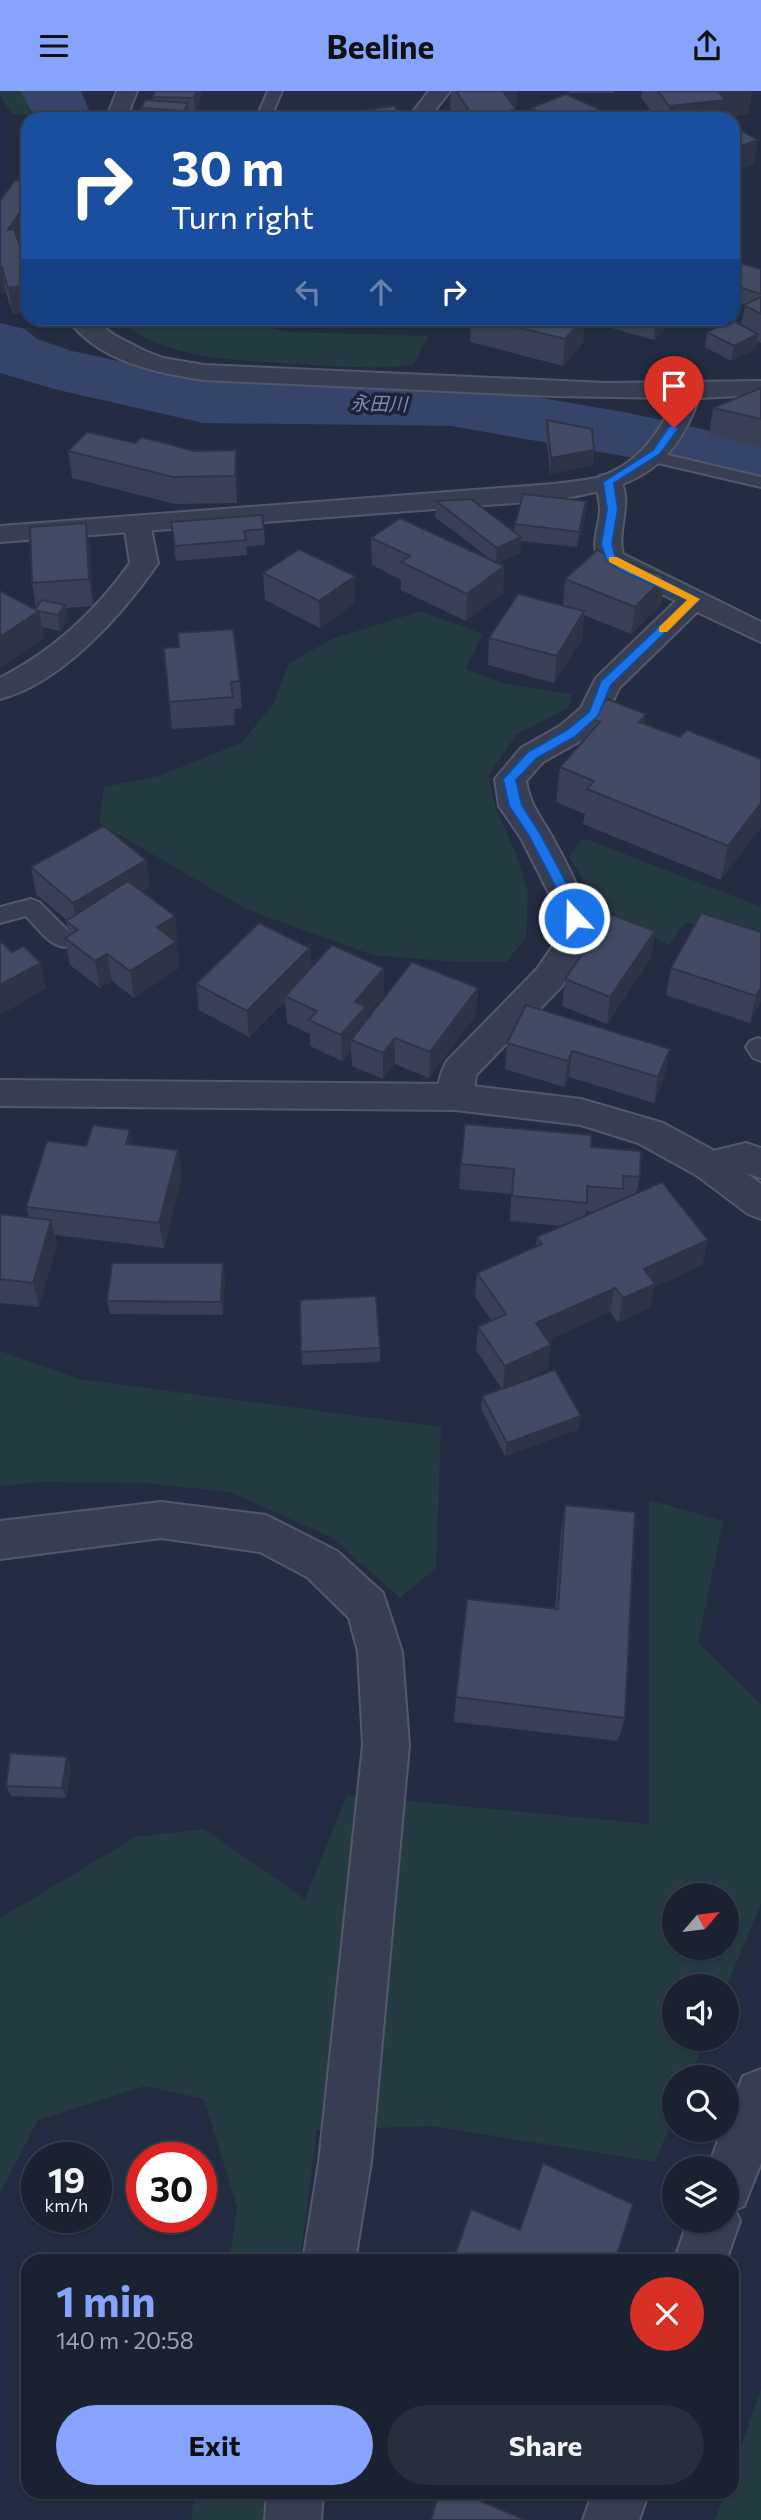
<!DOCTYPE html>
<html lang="en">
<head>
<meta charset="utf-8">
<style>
	body { margin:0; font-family:Commissioner,"Noto Sans JP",sans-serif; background:#272e3d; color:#f1f3f6; height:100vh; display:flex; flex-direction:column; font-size:26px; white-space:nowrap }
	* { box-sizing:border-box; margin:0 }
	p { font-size:23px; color:#9fa3ab }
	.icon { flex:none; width:38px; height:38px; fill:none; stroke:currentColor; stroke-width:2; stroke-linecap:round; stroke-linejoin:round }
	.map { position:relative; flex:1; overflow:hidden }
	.panel { position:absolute; left:21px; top:2163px; width:718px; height:245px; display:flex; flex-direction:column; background:#1a2131; border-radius:21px; box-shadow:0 2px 5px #0004,0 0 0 2px #383e4d }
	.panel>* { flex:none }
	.hud { position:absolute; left:21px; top:21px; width:719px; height:214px; border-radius:21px; box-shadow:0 2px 5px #0004,0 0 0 2px #383e4d; background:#1a4fa0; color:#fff; overflow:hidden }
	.needle { width:46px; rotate:62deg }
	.buttons { position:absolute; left:662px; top:1792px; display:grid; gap:14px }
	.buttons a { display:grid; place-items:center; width:77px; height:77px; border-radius:50%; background:#1a2131; box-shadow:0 2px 5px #0004,0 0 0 2px #383e4d; font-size:35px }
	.speed { position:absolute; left:21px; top:2051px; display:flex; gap:14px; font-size:35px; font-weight:700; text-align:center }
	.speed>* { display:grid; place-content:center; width:91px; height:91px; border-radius:50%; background:#1a2131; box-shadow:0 2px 5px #0004,0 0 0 2px #383e4d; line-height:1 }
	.speed small { font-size:18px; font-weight:400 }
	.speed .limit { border:10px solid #d22; background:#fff; color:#111 }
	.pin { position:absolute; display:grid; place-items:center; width:60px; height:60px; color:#fff; margin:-72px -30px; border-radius:50% 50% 50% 0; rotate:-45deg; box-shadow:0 0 7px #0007 }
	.pin .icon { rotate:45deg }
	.me { position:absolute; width:77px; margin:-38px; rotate:339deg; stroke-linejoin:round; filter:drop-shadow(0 0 5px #0008) }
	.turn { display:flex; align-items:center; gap:24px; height:147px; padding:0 35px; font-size:32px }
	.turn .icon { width:91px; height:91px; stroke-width:2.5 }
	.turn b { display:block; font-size:49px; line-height:60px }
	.lanes { display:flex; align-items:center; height:66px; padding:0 35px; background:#0003; justify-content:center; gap:35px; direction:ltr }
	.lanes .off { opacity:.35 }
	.round { display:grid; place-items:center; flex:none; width:74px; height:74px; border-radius:37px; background:#272e3d }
	.overview { display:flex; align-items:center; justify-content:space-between; height:119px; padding:0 35px }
	h1 { font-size:42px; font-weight:700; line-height:52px; color:#86a4fe }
	.primary-button { display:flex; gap:14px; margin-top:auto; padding:14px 35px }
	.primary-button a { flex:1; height:80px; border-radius:42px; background:#86a4fe; color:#111; font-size:28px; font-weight:700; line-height:80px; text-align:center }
	.primary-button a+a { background:#272e3d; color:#f1f3f6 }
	header { display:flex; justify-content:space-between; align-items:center; height:91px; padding:0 35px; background:#86a4fe; color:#111; font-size:32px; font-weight:700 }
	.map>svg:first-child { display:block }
	.green { fill:#253b42; fill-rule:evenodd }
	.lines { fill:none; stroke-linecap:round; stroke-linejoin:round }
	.river { fill:#364469; fill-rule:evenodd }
	.service-casing { stroke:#53596b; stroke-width:4 }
	.minor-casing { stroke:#53596b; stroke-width:4 }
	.tertiary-casing { stroke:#53596b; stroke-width:4 }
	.service { fill:#383e51; fill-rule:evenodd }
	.minor { fill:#383e51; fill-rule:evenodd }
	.tertiary { fill:#383e51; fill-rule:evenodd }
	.wall { fill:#394055; fill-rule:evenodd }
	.shaded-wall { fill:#2e3445 }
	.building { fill:#424b63; stroke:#2e3445; stroke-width:2 }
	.route { fill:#1a73e8; stroke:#114b97; stroke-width:2 }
	.slow { fill:#f59e0b }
	.labels { text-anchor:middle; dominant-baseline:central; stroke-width:7; stroke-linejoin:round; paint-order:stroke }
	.far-water-label { font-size:19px; font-style:italic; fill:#7a8bb4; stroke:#1c2336 }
</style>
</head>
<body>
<header><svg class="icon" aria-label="menu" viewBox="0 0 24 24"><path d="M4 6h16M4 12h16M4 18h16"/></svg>Beeline<svg class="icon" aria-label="share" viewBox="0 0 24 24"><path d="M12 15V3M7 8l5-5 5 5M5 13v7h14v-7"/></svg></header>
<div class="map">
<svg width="761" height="2429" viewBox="0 0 761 2429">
	<rect width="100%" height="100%" fill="#232c41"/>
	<path class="green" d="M0,0H31L29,24L12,23L0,5Z
		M131,228H238L287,241L428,245L413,274C374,279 336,275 296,273C237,269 170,269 121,232Z
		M421,520L483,543L465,578L502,592L572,603L568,617L516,644L488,685L496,718L518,767L528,801L526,847L506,871H458L373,864L248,819L99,732L104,696L159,685L241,652L274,612L289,572L332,548Z
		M583,747L759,815L761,813V856L686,831L669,854L605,824L569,766Z
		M0,1260L79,1288L441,1336L436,1477L400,1507L332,1447L230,1401L144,1392L43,1391L0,1395Z
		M649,1409L723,1430L698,1551L761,1613V1812L726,1897L674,1895V1948H705L690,1986H674V2025L655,2071L433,2035L317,2039L300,2170H229L237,2117L204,2008L145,1995L38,2029L0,2102V1827L135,1746L204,1738L305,1808L347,1704L649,1733ZM674,1804H726V1857H674Z
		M761,2298V2429H715L725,2401H732V2383Z
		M195,2401H271L267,2429H191Z"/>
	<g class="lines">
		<path class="river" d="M21,0H81L90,21L85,28H35Z
			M0,232L25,238L37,248L72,260L203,288L451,291L629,322L761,351V397L629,366L451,335L203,332L54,298L0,282Z"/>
		<defs>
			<path id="service" d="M268,0H282L270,28H256Z
				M651,360L761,386V396L645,369L642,365L645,361Z
				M31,808L39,811L71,843L74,849L71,855C52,860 39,838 26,825L0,832V816Z
				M758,947L761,948V970L753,967L746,956L750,950Z"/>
			<path id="minor" d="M429,0H450L432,23L433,28H413L412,22Z
				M609,383L618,385C635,409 616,438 623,463L761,531V551L697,521L619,597L604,629L582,649L543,671L526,690C531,716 538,721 551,744C569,776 585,808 594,844L561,896L476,984L473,1006L468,1015L455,1019L442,1015C435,1001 439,984 447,970L537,878L561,843L553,810L521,747L499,715L495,688L521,657L560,635L581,617L596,587L676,510L601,473C589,454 599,439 600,419C600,410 597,400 596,391L600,385Z
				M137,425L146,427L150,433L158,472C123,523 62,592 0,608V587C53,560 96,520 130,472L124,433L128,427Z
				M746,1052L761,1057V1087L743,1081L709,1088L696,1084L691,1074L696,1064Z
				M161,1411L266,1424L337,1460L383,1502L402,1561L409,1654L371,2071L355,2170H303L319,2071L363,1654L358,1561L349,1527L307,1486L260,1461L161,1447L0,1468V1430Z
				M267,2401H323L321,2429H265Z"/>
			<path id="tertiary" d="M117,0H137L126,28H106Z
				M68,228H93L114,244L145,260L163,267L204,274L606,292L761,290V304L699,307C671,385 628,397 553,409L0,451V435L553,393C567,391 582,390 596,387C635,376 661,343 674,307L554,305L204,289C157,282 97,270 68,228Z
				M0,989L455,993L581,1008L663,1032L722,1064L761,1093V1128L748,1123L696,1084L638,1052L581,1034L455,1019L0,1015Z
				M761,1978V2072L744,2115L735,2119L740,2130L726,2170H674L688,2130H726V2077H708L722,2039H726V2028L743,1985Z
				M593,2401H649L639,2429H583Z"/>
		</defs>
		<use href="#service" class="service-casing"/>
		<use href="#minor" class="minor-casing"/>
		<use href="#tertiary" class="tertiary-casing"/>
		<use href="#service" class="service"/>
		<use href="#minor" class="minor"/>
		<use href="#tertiary" class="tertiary"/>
	</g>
	<path class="wall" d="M155,0H202L203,1L195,22L188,21V28H142L141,17L153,9V6Z
		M451,0H517L516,28H457L450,17Z
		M569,0H614V2H569Z
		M642,0H752L749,23L723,26V28H657L641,6Z
		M531,17L615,26L614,28H530Z
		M0,110L28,141L20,154L28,178V221L13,223L6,202L0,203Z
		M733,170L761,178V252L757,250L756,258L731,270L705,256L707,241L741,233L745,214L733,210Z
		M471,228H585L583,252L563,275L470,251Z
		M590,228H674L654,249L590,231Z
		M761,297V356L709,344L713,317Z
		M547,329L594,359L593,374L550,383L546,344Z
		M135,352L237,386V412L175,413L72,387L68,360Z
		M436,410L514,441L515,433L586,410L585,426L577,456L521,450L520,462L497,472L504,475L503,502L466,530L401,499V489L372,474L371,447L493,470L435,426Z
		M171,431L264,438L265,454L246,456L247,464L176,470Z
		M86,432L90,460L93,515L66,517L68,529L60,540L42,536L44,547L0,577V500L35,518L36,517L32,492Z
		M263,482L355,512L320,537L265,509Z
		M665,486L661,514L631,543L584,524L582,548L554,592L488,574L489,547L563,515L565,488Z
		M164,557L240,590L242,617L234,618L235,634L172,638Z
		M646,623L644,633L680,646L761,668L721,789L583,733L585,723L556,711L560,676L588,645L590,627Z
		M146,769L150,796L142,801L178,852L176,854L179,877L134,907L112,890L100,897L70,874L65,847L69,845L66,830L67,829L36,803L31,776Z
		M655,840L651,867L607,933L562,915L565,888Z
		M761,841V910L750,932L666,904L671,877Z
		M310,857L311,877L384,904L366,925V930L478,897L476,924L429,987L395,973L383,988L352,975L351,959L342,970L310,955V943L287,932L285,910L249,946L199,919L196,893Z
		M526,914L665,984L654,1012L569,986L564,996L505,978L507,952Z
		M133,1054L178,1059L182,1084L164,1157L55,1144L57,1154L39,1216L0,1212V1123L29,1126L26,1116L86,1055Z
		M591,1056L640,1086L636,1103L708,1149L702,1174L655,1196L650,1217L618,1232L610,1221L548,1249L551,1254L548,1278L512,1294L579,1338L505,1365L481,1318L482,1305L502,1298L476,1259L478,1236L492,1230L475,1206L477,1182L536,1156L537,1146L561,1135L510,1130L511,1103L459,1098L461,1073ZM586,1120L594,1121L585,1125Z
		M225,1186L223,1224L110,1223L107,1210Z
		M380,1257V1271L302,1274L301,1261Z
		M565,1414L625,1627L618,1650L454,1631L456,1606L555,1518L561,1441Z
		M67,1666L71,1676L66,1707L11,1705L6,1695Z"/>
	<path class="shaded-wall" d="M197,0H202L203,1L195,22L194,7Z
		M503,0H517L516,28H472V24Z
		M733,0H752L749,23L723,26V28H667L669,15L719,1Z
		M188,12L189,26L188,28H185L184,20Z
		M758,49L754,74L733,82V58Z
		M28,109V141L12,165L8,139Z
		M0,176H2L6,202L0,203Z
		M28,194V221L13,223L8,197Z
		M583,228H585L583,252L563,275L565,248Z
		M656,228H674L654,249Z
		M758,243L756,258L731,270L734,255Z
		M236,359L237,386V412L235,385Z
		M594,359L593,374L550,383L551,367Z
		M586,410L585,426L577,456L579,441Z
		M86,432L90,460L93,515L89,488Z
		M521,446L520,462L496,472L497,457Z
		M504,475L503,502L466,530L467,503Z
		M355,485V512L320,537L319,510Z
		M665,486L661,514L631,543L635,516Z
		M65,514L68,529L60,540L58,524Z
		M39,520L44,547L0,577V546Z
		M584,520L582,548L554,592L557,565Z
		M646,623L641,658L639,631Z
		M761,701V737L721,789L728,755Z
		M146,769L150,796L78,839L73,812Z
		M175,825L178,852L176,854L179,877L134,907L130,880L157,836Z
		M655,840L651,867L607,933L610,906Z
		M310,857L311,884L285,905V910L249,946L247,920Z
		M107,863L112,890L100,897L95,870Z
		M41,872L46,898L0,924V894Z
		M384,877V904L366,925V942L351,949V959L342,970L341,944L355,911Z
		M478,897L476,924L429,987L430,961Z
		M761,897V910L750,932L756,905Z
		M395,947V973L383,988V962Z
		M670,958L665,984L654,1012L658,986Z
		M572,960L569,986L564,996L568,970Z
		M130,1039L135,1064L126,1053Z
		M178,1059L182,1084L164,1157L159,1132Z
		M51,1129L57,1154L39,1216L33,1192Z
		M708,1149L702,1174L655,1196L650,1217L618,1232L623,1207L644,1178Z
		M223,1172L225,1186L223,1224L221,1211Z
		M615,1197L610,1221L533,1256L536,1232Z
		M551,1254L548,1278L503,1298L505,1275Z
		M581,1325L579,1338L505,1365L507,1352Z
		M67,1666L71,1676L66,1707L62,1697Z"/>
	<path class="building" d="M155,0H197L194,7L153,6Z
		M456,0H503L516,19L472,24Z
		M658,0H733L719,1L725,9L669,15Z
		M566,3L615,26L610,28H554L531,17Z
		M145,9L188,12L184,20L141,17Z
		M394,15L404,28H351L346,22Z
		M699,17L720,28H667Z
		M733,35L758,49L733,58Z
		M28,85V109L8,139L14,138L28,178V194L8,197L2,176H0V110L15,89L24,90Z
		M733,170L761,178V203L733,194Z
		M761,206V223L744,214Z
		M484,228H583L565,248Z
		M732,229L758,243L734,255L707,241Z
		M761,297V328L713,317Z
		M547,329L592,338L594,359L551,367Z
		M87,341L135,352L141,346L195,360L236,359L235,385L173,386L68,360Z
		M523,403L586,410L579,441L515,433Z
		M471,408L521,446L497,457L436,410Z
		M262,424L264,438L244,440L246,449L175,455L171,431Z
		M400,427L504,475L467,503L401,471L410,465L371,447Z
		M86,432L89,488L32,492L30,436Z
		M299,458L355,485L319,510L263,482Z
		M597,459L665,486L635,516L565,488Z
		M0,500L39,520L0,546Z
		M518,503L584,520L557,565L489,547Z
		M42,509L65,514L58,524L38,520L35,518Z
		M233,538L240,590L231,591L233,606L169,611L164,557L179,556L178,542Z
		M607,608L646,623L639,631L680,646L687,639L761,668V712L728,755L587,698L594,690L560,676L600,631L590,627Z
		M104,735L146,769L73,812L31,776Z
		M128,790L175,825L157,836L176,851L130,880L107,863L95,870L65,847L78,839L66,830Z
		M701,822L761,841V897L756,905L671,877Z
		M610,823L655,840L610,906L565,888Z
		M259,832L310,857L247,920L196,893Z
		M0,850L12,861L24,855L41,872L0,894Z
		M332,854L384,877L355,911L366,915L341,944L309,929L317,920L285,905Z
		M412,871L478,897L430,961L395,947L383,962L351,949Z
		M526,914L670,958L658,986L572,960L568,970L507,952Z
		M465,1033L591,1044V1056L641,1060L640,1086L623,1085V1098L587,1095V1112L512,1105L514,1078L461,1073Z
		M93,1034L130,1039L126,1053L178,1059L159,1132L26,1116L47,1050L86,1055Z
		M662,1091L708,1149L644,1178L655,1193L623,1207L615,1197L536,1232L551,1254L505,1275L478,1236L506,1223L477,1182L542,1153L537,1146Z
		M0,1123L51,1129L33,1192L0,1188Z
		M112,1172H223L221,1211L107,1210Z
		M376,1205L380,1257L301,1261L300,1209Z
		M555,1279L581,1325L507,1352L482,1305Z
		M565,1414L635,1421L625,1627L456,1606L467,1508L558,1518Z
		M10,1662L67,1666L62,1697L6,1695Z
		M543,2072L633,2113L615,2170H453L471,2118L520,2139Z
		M439,2401H460L525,2429H431Z"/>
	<path class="route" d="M670,334L679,337L660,363L614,392L618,418L612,453L616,466L700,508L611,594L598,625L576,645L537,667L516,689L522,714L541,744L576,810L581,827L574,832L567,827L563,810L529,745L509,715L503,688L528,661L567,639L589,621L601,590L687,509L622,480L607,470L601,453L607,418L603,391L653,359Z"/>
	<path class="slow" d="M609,466H617L700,508L667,541H659V536L687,509L609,471Z"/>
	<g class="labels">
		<g class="far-water-label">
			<text transform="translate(379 312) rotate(1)">永田川</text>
		</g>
	</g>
</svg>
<div class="buttons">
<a><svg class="needle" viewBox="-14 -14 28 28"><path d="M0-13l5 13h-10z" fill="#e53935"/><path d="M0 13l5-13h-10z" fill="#9fa3ab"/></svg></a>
<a><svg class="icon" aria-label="sound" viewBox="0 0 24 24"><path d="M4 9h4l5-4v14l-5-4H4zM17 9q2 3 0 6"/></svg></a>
<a><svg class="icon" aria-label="search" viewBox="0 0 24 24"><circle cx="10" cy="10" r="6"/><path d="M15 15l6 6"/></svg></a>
<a><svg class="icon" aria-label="layers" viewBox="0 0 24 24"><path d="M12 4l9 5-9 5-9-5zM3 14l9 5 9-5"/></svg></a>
</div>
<div class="speed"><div>19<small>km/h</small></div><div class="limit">30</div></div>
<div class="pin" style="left:674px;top:337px;background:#d93025"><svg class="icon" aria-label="arrive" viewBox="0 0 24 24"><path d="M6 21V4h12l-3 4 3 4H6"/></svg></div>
<svg class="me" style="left:574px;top:827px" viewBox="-20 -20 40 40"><circle r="17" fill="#1a73e8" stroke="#fff" stroke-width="3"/><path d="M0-11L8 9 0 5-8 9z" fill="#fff"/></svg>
<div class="hud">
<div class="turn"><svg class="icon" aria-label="right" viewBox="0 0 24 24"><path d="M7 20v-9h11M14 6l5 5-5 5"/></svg><div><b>30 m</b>Turn right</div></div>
<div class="lanes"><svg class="icon off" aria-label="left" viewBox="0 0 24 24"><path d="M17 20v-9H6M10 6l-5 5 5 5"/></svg><svg class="icon off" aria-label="ahead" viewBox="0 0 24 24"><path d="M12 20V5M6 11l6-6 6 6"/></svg><svg class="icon" aria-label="right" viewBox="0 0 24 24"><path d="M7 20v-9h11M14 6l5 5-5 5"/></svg></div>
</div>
<section class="panel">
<div class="overview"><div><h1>1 min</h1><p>140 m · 20:58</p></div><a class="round" style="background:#d93025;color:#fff"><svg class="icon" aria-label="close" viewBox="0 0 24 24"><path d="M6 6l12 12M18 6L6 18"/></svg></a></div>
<div class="primary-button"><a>Exit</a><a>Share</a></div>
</section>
</div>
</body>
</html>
